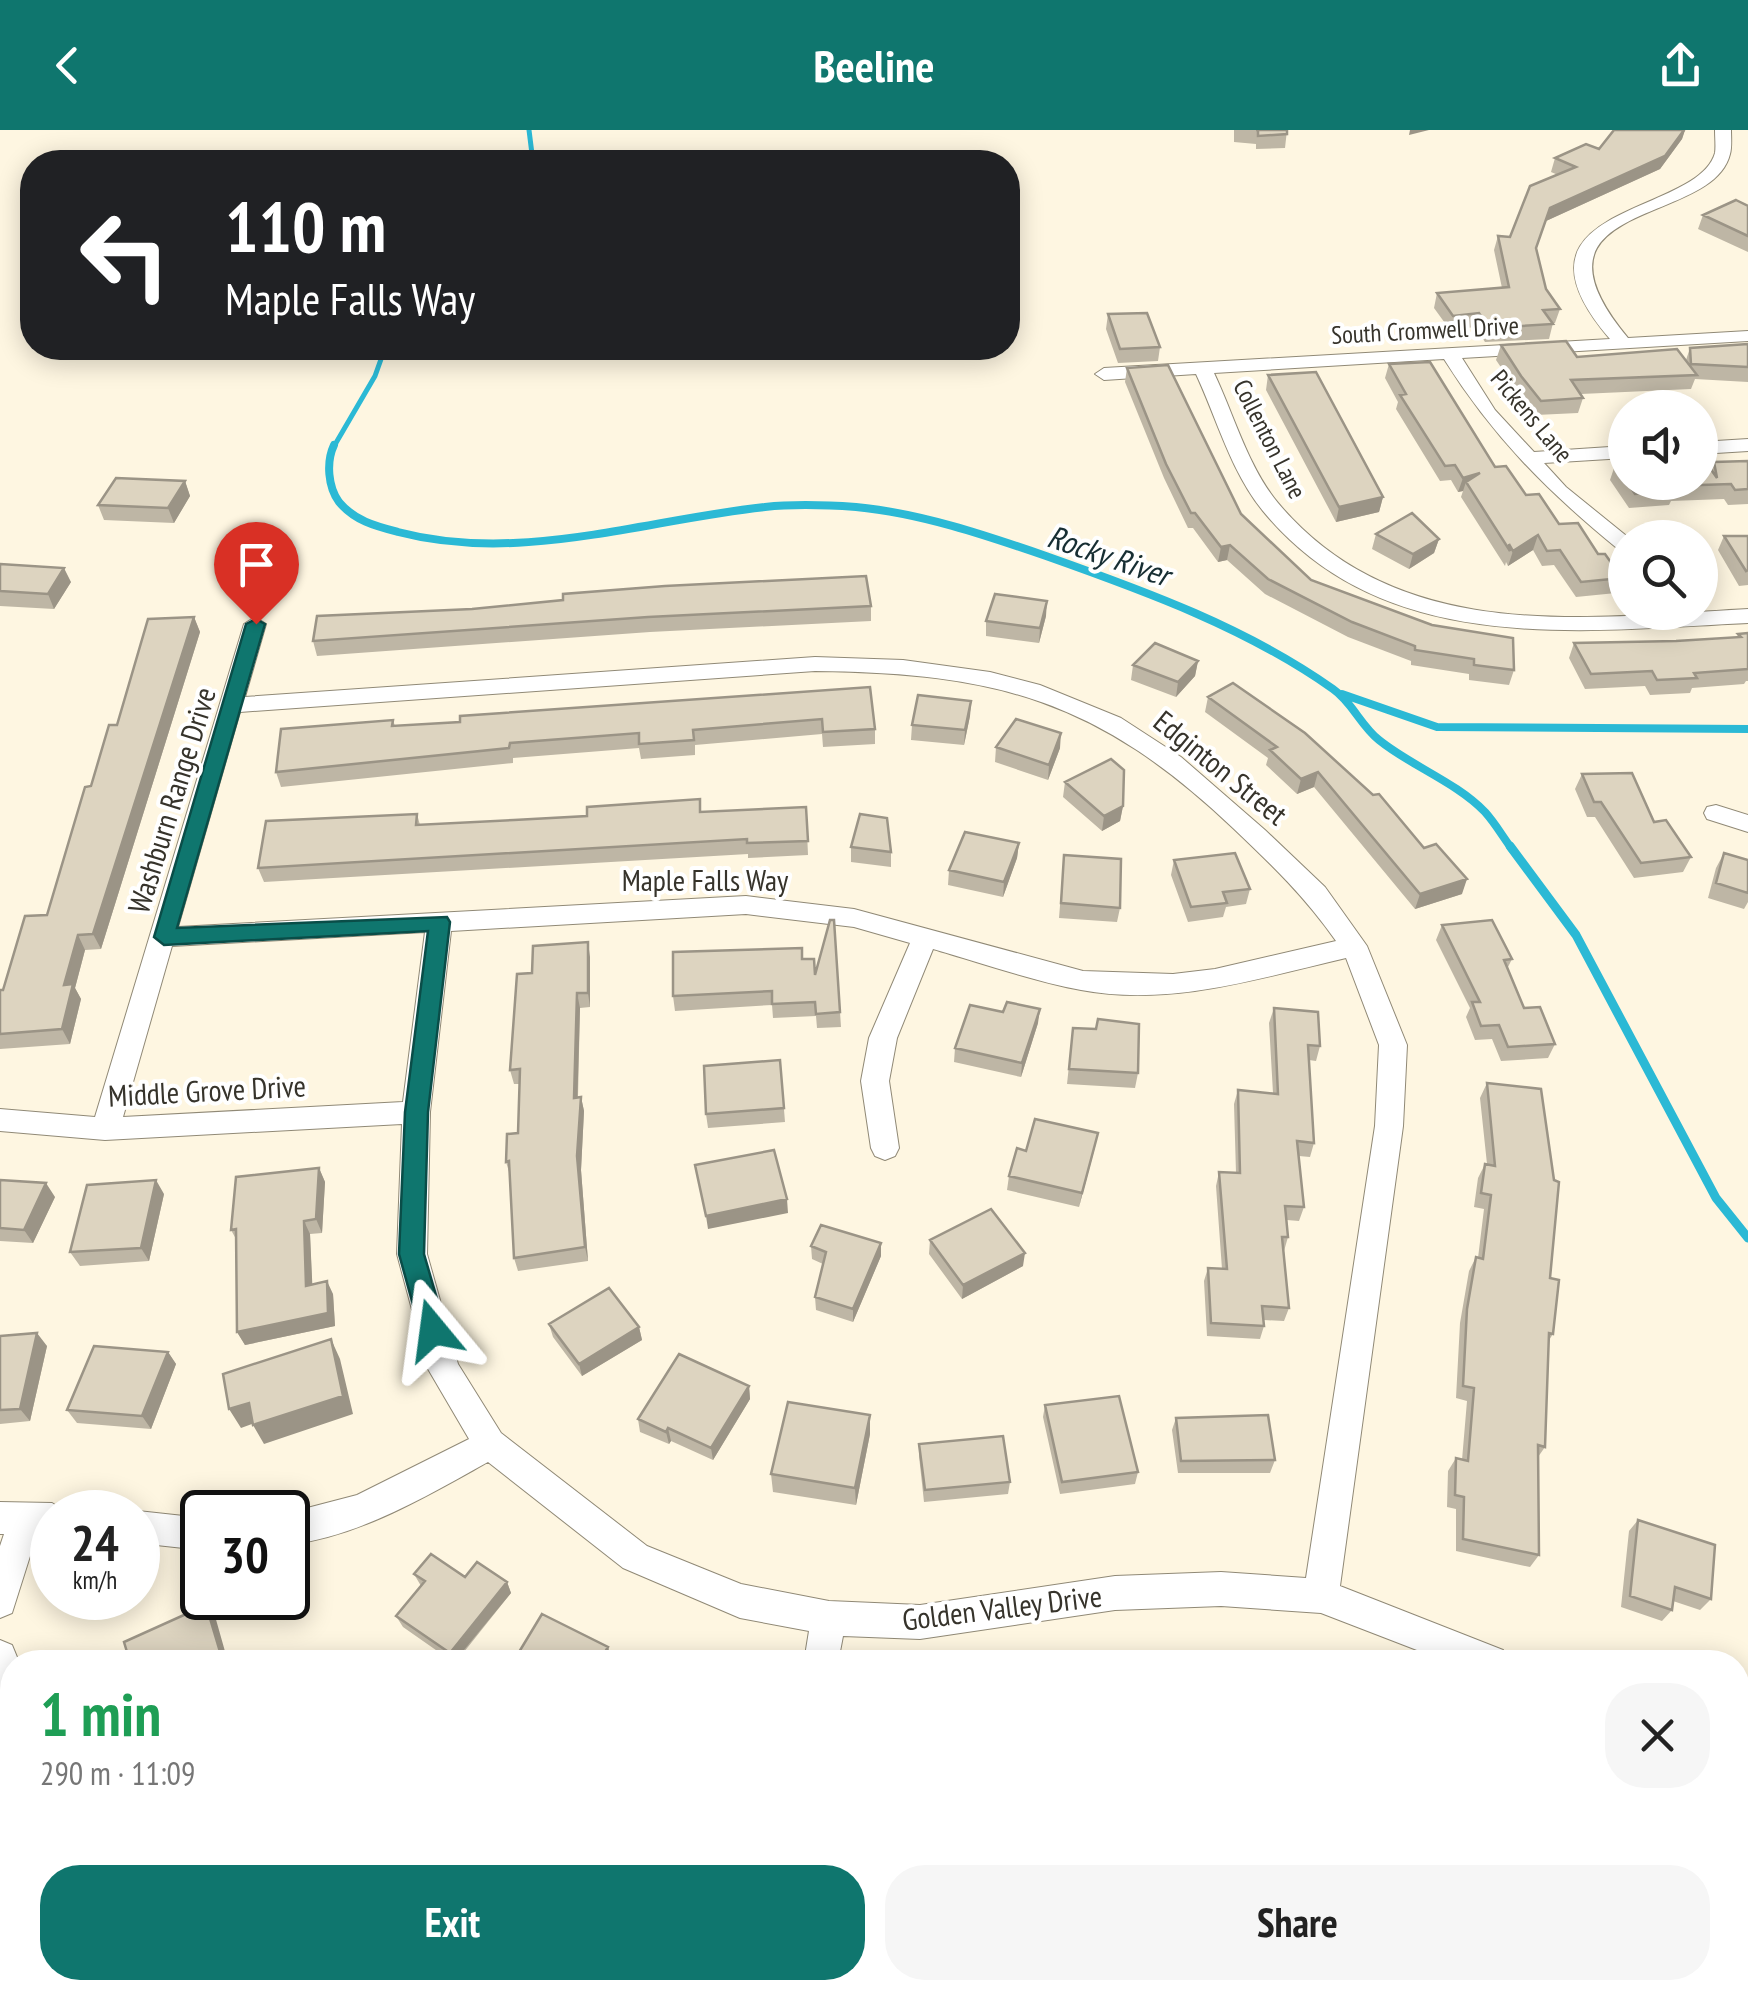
<!DOCTYPE html>
<html lang="en">
<head>
<meta charset="utf-8">
<style>
	body { margin:0; font-family:"PT Sans Narrow",sans-serif; background:#f6f6f6; color:#222; height:100vh; display:flex; flex-direction:column; font-size:38px; white-space:nowrap }
	* { box-sizing:border-box; margin:0 }
	p { font-size:32px; color:#767676 }
	.icon { flex:none; width:55px; height:55px; fill:none; stroke:currentColor; stroke-width:2; stroke-linecap:round; stroke-linejoin:round }
	.map { position:relative; flex:1; overflow:hidden }
	.details { position:absolute; left:0px; top:1520px; width:1750px; height:350px; display:flex; flex-direction:column; background:#fff; border-radius:40px 40px 0 0; box-shadow:0 5px 25px #0003 }
	.details>* { flex:none }
	.banner { position:absolute; left:20px; top:20px; width:1000px; height:210px; border-radius:40px; box-shadow:0 5px 25px #0003; background:#202124; color:#fff; overflow:hidden }
	.fabs { position:absolute; left:1608px; top:260px; display:grid; gap:20px }
	.fabs a { display:grid; place-items:center; width:110px; height:110px; border-radius:50%; background:#fff; box-shadow:0 5px 25px #0003; font-size:50px }
	.speed { position:absolute; left:30px; top:1360px; display:flex; gap:20px; font-size:50px; font-weight:700; text-align:center }
	.speed>* { display:grid; place-content:center; width:130px; height:130px; border-radius:50%; background:#fff; box-shadow:0 5px 25px #0003; line-height:1 }
	.speed small { font-size:25px; font-weight:400 }
	.speed .limit { border:5px solid #111; border-radius:15px; background:#fff; color:#111 }
	.pin { position:absolute; display:grid; place-items:center; width:85px; height:85px; color:#fff; margin:-102px -42px; border-radius:50% 50% 50% 0; rotate:-45deg; box-shadow:0 0 10px #0007 }
	.pin .icon { rotate:45deg }
	.me { position:absolute; width:110px; margin:-55px; rotate:344deg; stroke-linejoin:round; filter:drop-shadow(0 0 8px #0008) }
	.turn { display:flex; align-items:center; gap:35px; height:210px; padding:0 40px; font-size:45px }
	.turn .icon { width:130px; height:130px; stroke-width:2.5 }
	.turn b { display:block; font-size:70px; line-height:85px }
	.round { display:grid; place-items:center; flex:none; width:105px; height:105px; border-radius:40px; background:#f6f6f6 }
	.head { display:flex; align-items:center; justify-content:space-between; height:170px; padding:0 40px }
	h1 { font-size:60px; font-weight:600; line-height:75px; color:#1e9e55 }
	.cta { display:flex; gap:20px; margin-top:auto; padding:20px 40px }
	.cta a { flex:1; height:115px; border-radius:40px; background:#0f766e; color:#fff; font-size:40px; font-weight:600; line-height:115px; text-align:center }
	.cta a+a { background:#f6f6f6; color:#222 }
	header { display:flex; justify-content:space-between; align-items:center; height:130px; padding:0 40px; background:#0f766e; color:#fff; font-size:45px; font-weight:600 }
	.map>svg:first-child { display:block }
	.lines { fill:none; stroke-linecap:round; stroke-linejoin:round }
	.stream-far2 { stroke:#2bb9d5; stroke-width:5 }
	.stream-far1 { stroke:#2bb9d5; stroke-width:8 }
	.stream { stroke:#2bb9d5; stroke-width:9 }
	.minor-casing { stroke:#908976; stroke-width:2 }
	.minor { fill:#fff; fill-rule:evenodd }
	.wall { fill:#beb6a5 }
	.shaded-wall { fill:#9b9486 }
	.building { fill:#ddd4c0; stroke:#9b9486; stroke-width:2.5 }
	.route { fill:#0f766e; stroke:#0a4d48; stroke-width:2.5 }
	.labels { text-anchor:middle; dominant-baseline:central; stroke-width:8; stroke-linejoin:round; paint-order:stroke }
	.far-street-label { font-size:25px; fill:#36332b; stroke:#fff }
	.street-label { font-size:30px; fill:#36332b; stroke:#fff }
	.water-label { font-size:32px; font-style:italic; fill:#172e33; stroke:#fff }
</style>
</head>
<body>
<header><svg class="icon" aria-label="back" viewBox="0 0 24 24"><path d="M15 5l-7 7 7 7"/></svg>Beeline<svg class="icon" aria-label="share" viewBox="0 0 24 24"><path d="M12 15V3M7 8l5-5 5 5M5 13v7h14v-7"/></svg></header>
<div class="map">
<svg width="1748" height="1870" viewBox="0 0 1748 1870">
	<rect width="100%" height="100%" fill="#fef6e1"/>
	<g class="lines">
		<path class="stream-far2" d="M529,0L533,32
			M333,318L375,246L385,218"/>
		<path class="stream-far1" d="M334,315C326,332 328,357 339,372C355,391 375,396 398,402C520,434 643,390 765,377C793,374 827,375 856,377C920,383 985,405 1046,426C1145,461 1247,498 1333,559C1352,572 1361,596 1379,610C1411,636 1456,652 1485,682C1495,693 1503,707 1512,719
			M1342,564L1437,597L1748,599"/>
		<path class="stream" d="M1510,716L1576,805L1716,1068L1748,1108"/>
		<defs>
			<path id="minor" d="M1715,0H1731C1731,7 1732,17 1730,24C1713,97 1512,69 1628,208L1748,201V211L1462,228L1495,280L1534,322L1625,316V328L1544,333L1566,357L1629,408H1625V421L1618,419C1547,361 1493,307 1444,229L1214,243C1234,285 1248,337 1278,373C1398,515 1583,488 1748,479V493C1579,501 1384,528 1263,381C1231,342 1217,289 1196,244L1104,250L1095,244L1104,238L1610,209C1493,73 1697,87 1715,23C1716,17 1715,7 1715,0Z
				M1748,309V321L1700,324V312Z
				M255,487L266,494L245,567L815,527L903,530L990,542L1040,555L1121,588L1181,627L1265,700L1325,757L1367,816L1407,915L1403,996L1340,1456L1503,1520L1508,1532H1448L1321,1483L1221,1476L1115,1480L920,1509L843,1506L838,1532H804L809,1501L740,1488L623,1438L488,1332C425,1367 360,1406 288,1415V1383L357,1365L469,1309L428,1239L397,1124L402,994L105,1010L0,1001V979L95,987L244,494ZM815,541C997,543 1098,570 1233,698C1271,734 1306,768 1336,811L1215,839L1173,844L1083,841L854,779L746,766L178,797L240,582ZM746,784L854,797L910,813L869,908L861,951L871,1018L875,1026L885,1030L895,1026L899,1018L889,951L897,908L933,819C982,833 1032,851 1081,860C1170,877 1260,848 1346,828L1379,915L1375,996L1306,1448L1221,1442L1115,1446L920,1475L829,1471L741,1454L647,1416L501,1303L458,1234L427,1124L430,982L451,801ZM425,802L403,972L123,987L172,816Z
				M1716,675L1748,685V702L1707,689L1704,683L1707,677Z
				M0,1372L52,1373L66,1382H52V1405L37,1404L12,1483L0,1488V1416L4,1404H0Z
				M138,1381L202,1388V1420L138,1413L135,1382Z
				M0,1510L12,1515L19,1532H12V1608L0,1603Z
				M1738,1620L1748,1624V1661L1738,1657Z
				M57,1858H97L100,1870H60Z
				M1495,1858H1535L1533,1870H1493Z"/>
		</defs>
		<use href="#minor" class="minor-casing"/>
		<use href="#minor" class="minor"/>
	</g>
	<path class="wall" d="M1234,0H1287L1285,18L1256,19V14L1234,12Z
		M1614,0H1685L1682,9L1660,39L1546,91L1536,119L1546,159L1560,179L1555,193H1553L1549,209L1485,212L1475,197L1450,200L1434,178L1437,163L1502,158L1494,120L1498,106L1510,107L1558,45L1551,42L1555,28L1599,19Z
		M1748,76V122L1698,99L1703,85Z
		M1108,184L1160,217L1158,231L1118,233L1106,199Z
		M1748,214V252L1695,249L1691,259L1581,264L1583,268L1578,283L1536,285L1517,261L1496,230L1501,215L1577,227L1686,230L1690,218Z
		M1389,234L1495,337L1559,394L1598,424L1622,448L1616,463L1576,467L1554,435L1542,436L1533,420L1508,436L1506,432L1505,436L1461,367L1463,361L1458,362L1451,350L1440,351L1396,279L1398,272L1385,248Z
		M1127,238L1241,384L1311,450L1514,540L1509,555L1469,550V544L1411,535V531L1348,507L1265,464L1227,430L1218,432L1193,398H1188L1164,348L1125,252Z
		M1268,245L1383,367L1379,382L1336,392L1266,260Z
		M1748,331V374L1728,375L1724,369L1671,371L1669,375L1629,378L1610,350L1615,335L1625,334V352H1700L1711,340L1714,332Z
		M185,351L190,366L174,393L104,390L98,375Z
		M1376,404L1439,409L1434,423L1409,439L1372,419Z
		M1724,406H1748V455L1739,456L1718,420Z
		M0,434L71,452L54,479L0,476Z
		M871,476V491L650,502L317,526L313,511L317,486Z
		M1046,486L1039,513L986,506V491Z
		M194,487L200,502L101,819L85,820L75,858L81,869L70,914L0,919V860H3L47,785L91,656L117,595Z
		M1748,503V551H1746L1744,554L1692,558L1690,563L1650,565L1645,556L1585,559L1569,528L1574,513L1676,511L1737,507L1738,504Z
		M1198,531L1195,546L1176,567L1131,550L1133,535Z
		M1233,553L1424,718L1462,764L1415,779L1314,657L1297,664L1266,635L1268,628L1205,582L1208,567Z
		M870,557L875,599V614L823,617L822,604L695,615V625L641,629L639,618L513,628V633L281,657L276,642L393,590L395,596L460,592Z
		M971,571L970,586L964,615L911,610L912,595Z
		M996,617L1060,618L1048,650L995,632Z
		M1582,644L1691,727L1683,742L1634,748L1595,687H1587L1575,659Z
		M1065,652L1123,676L1120,691L1102,701L1063,667Z
		M806,677L808,725L748,728V724L264,752L258,738L417,684L420,695Z
		M1019,713L1017,728L1003,767L948,755L949,740Z
		M851,717L891,722V737L851,732Z
		M1724,723L1748,730V772L1744,779L1708,768L1716,738Z
		M1064,725L1120,778L1117,792L1059,788Z
		M1174,730L1250,759L1246,774L1226,777L1223,787L1188,792L1171,745Z
		M1442,795L1512,829L1507,839L1524,878L1555,914L1548,928L1501,931L1492,909L1475,910L1466,887L1470,878L1436,810Z
		M590,827V877L580,878L578,967H581L584,981L581,1040L588,1131L518,1141L514,1128L510,1045L506,1032L518,1003L520,954H514L510,940Z
		M802,829L840,882L841,897L817,898L816,886L773,888L772,875L675,881L673,866Z
		M1274,878L1320,916L1316,931L1309,930L1314,1013L1310,1027L1299,1026L1304,1077L1299,1091L1287,1090L1288,1107L1284,1121L1289,1178L1284,1191L1264,1190V1196L1260,1209L1207,1206L1204,1151L1208,1138L1222,1139L1216,1056L1219,1042L1236,1043L1234,974L1238,960L1273,963L1269,893Z
		M1003,882L1038,893L1021,947L954,932L955,918Z
		M1073,898L1138,943L1135,958L1067,954Z
		M780,930L785,992L708,998L706,984Z
		M1487,953L1550,1148L1553,1204L1549,1210L1545,1317L1538,1327L1539,1425L1530,1437L1456,1421V1379L1447,1377L1448,1341L1456,1328L1462,1330L1467,1271L1456,1268L1460,1193L1469,1141L1476,1127L1478,1128L1484,1079L1474,1077L1478,1048L1485,1034H1487L1480,968Z
		M1098,1003L1079,1077L1007,1060L1009,1046L1026,1021Z
		M319,1038L325,1052L322,1103L310,1104L312,1154L333,1164L335,1196L245,1215L237,1202L236,1109L231,1100Z
		M0,1050L55,1067L33,1113L0,1111Z
		M164,1064L149,1131L80,1136L70,1122Z
		M930,1110L1023,1136L962,1169L929,1124Z
		M811,1116L881,1126L853,1192L816,1180L815,1167L823,1134L812,1129Z
		M549,1194L639,1197L642,1210L582,1246L553,1207Z
		M0,1206L47,1216L30,1291L0,1294Z
		M168,1222L176,1234L151,1299L77,1293L67,1280Z
		M749,1256L750,1269L713,1330L671,1311L669,1314L640,1302L638,1289Z
		M1045,1275L1138,1342L1135,1354L1060,1364L1043,1287Z
		M1176,1288L1275,1330L1270,1343H1178L1172,1300Z
		M870,1304L856,1375L773,1362L771,1344Z
		M919,1314L1010,1352L1008,1364L924,1372L919,1326Z
		M1638,1390L1711,1469L1700,1480L1673,1471L1672,1480L1662,1491L1621,1477L1629,1401Z
		M414,1444L507,1452L511,1463L456,1532H453L403,1497L396,1486L421,1456Z
		M1282,1858H1377L1376,1870H1281Z"/>
	<path class="shaded-wall" d="M1410,0H1429L1409,5Z
		M1684,0H1685L1682,9L1660,39L1546,91L1550,78Z
		M1480,343L1466,352L1463,361L1458,362L1463,348Z
		M185,351L190,366L174,393L168,378Z
		M1383,367L1379,382L1336,392L1339,377Z
		M1538,405L1533,420L1508,436L1513,421Z
		M1439,409L1434,423L1409,439L1413,424Z
		M1230,415L1227,430L1218,432L1221,417Z
		M64,438L71,452L54,479L48,464Z
		M1047,471L1046,486L1039,513L1040,498Z
		M194,487L200,502L101,819L93,804Z
		M1198,531L1195,546L1176,567L1178,552Z
		M971,571L970,586L964,615L965,600Z
		M1061,603L1060,618L1048,650L1049,635Z
		M1318,642L1314,657L1297,664L1301,649Z
		M1123,676L1120,691L1102,701L1104,686Z
		M1019,713L1017,728L1003,767L1004,752Z
		M1467,749L1462,764L1415,779L1420,764Z
		M78,805L85,820L75,858L81,869L70,914L62,899L64,855Z
		M588,812L590,827V877L588,863Z
		M577,863L580,878L577,982L574,968Z
		M1040,879L1038,893L1021,947L1022,933Z
		M581,967L584,981L581,1040L588,1131L585,1117L577,1026Z
		M1098,1003L1095,1017L1079,1077L1082,1063Z
		M319,1038L325,1052L322,1103L316,1089Z
		M156,1050L164,1064L149,1131L141,1118Z
		M46,1053L55,1067L33,1113L24,1100Z
		M787,1069L788,1083L708,1099L706,1086Z
		M304,1091L310,1104L313,1169L306,1156Z
		M881,1113V1126L853,1192V1179Z
		M1025,1123L1023,1136L962,1169L963,1155Z
		M327,1151L333,1164L335,1196L245,1215L237,1202Z
		M639,1197L642,1210L582,1246L579,1234Z
		M37,1203L47,1216L30,1291L20,1279Z
		M331,1209L340,1229L353,1284L264,1314L253,1295Z
		M168,1222L176,1234L151,1299L142,1286Z
		M749,1256L750,1269L713,1330L711,1318Z
		M249,1273L260,1291L241,1298L229,1279Z
		M870,1285V1304L856,1375L855,1358Z
		M668,1298L671,1311L669,1314L666,1302Z
		M507,1452L511,1463L454,1532L450,1523Z
		M206,1475L215,1486L228,1532H223Z
		M608,1517L611,1527L608,1532H599Z
		M332,1858L344,1868L345,1870H336Z
		M623,1858H628L629,1870H624Z"/>
	<path class="building" d="M1256,0H1287V4L1258,6V0Z
		M1614,0H1684L1665,26L1550,78L1536,118L1546,159L1560,179L1543,180L1553,194L1489,198L1479,183L1453,186L1437,163L1509,157L1498,106L1510,107L1530,56L1576,37L1555,28L1586,14L1599,19Z
		M1736,70L1748,76V106L1703,85Z
		M1147,183L1160,217L1120,219L1108,184Z
		M1566,211L1577,227L1677,219L1697,245L1571,250L1583,268L1541,271L1521,246L1501,215Z
		M1748,214V237L1691,234L1690,218Z
		M1430,232L1495,337L1506,336L1526,365L1539,364L1559,394L1578,393L1598,424H1605L1622,448L1581,452L1560,420L1547,421L1538,405L1513,421L1509,414L1510,421L1466,352L1480,343L1463,348L1455,335L1445,336L1400,265L1406,264L1389,234Z
		M1168,235L1241,384L1311,450L1432,495L1513,508L1514,540L1474,535V529L1415,520V516L1352,492L1268,449L1230,415L1221,417L1195,383H1191L1166,334L1127,238Z
		M1316,242L1383,367L1339,377L1268,245Z
		M1705,331L1717,348L1714,332L1748,331V359L1735,360L1731,354L1671,356L1675,361L1635,364L1627,352H1700V332Z
		M1625,334V349L1615,335Z
		M116,348L185,351L168,378L98,375Z
		M1412,383L1439,409L1413,424L1376,404Z
		M1724,406H1748V440L1746,441Z
		M0,434L64,438L48,464L0,461Z
		M866,446L871,476L648,487L313,511L317,486L472,479L563,470V464L665,456Z
		M995,464L1047,471L1040,498L986,491Z
		M194,487L93,804L78,805L64,855L73,854L62,899L0,904V860H3L25,786L47,785L85,657L91,656L109,595H117L148,489Z
		M1748,503V539L1694,543L1697,548L1657,550L1652,541L1591,544L1574,513L1676,511L1741,507L1738,504Z
		M1155,513L1198,531L1178,552L1133,535Z
		M1233,553L1305,603L1373,665L1379,664L1424,718L1436,714L1467,749L1420,764L1318,642L1301,649L1270,620L1277,617L1208,567Z
		M870,557L875,599L823,602L822,589L693,600L694,610L639,614V603L510,613L509,618L276,642L281,599L393,590L392,596L460,592V586Z
		M918,565L971,571L965,600L912,595Z
		M1016,589L1061,603L1049,635L996,617Z
		M1111,629L1124,640L1123,676L1104,686L1065,652Z
		M1632,643L1654,692L1666,690L1691,727L1641,733L1601,672H1594L1582,644Z
		M700,669V682L806,677L808,711L747,713V709L258,738L266,691L417,684L416,695L514,690L587,686V677Z
		M860,684L887,688L891,722L851,717Z
		M965,702L1019,713L1004,752L949,740Z
		M1235,723L1250,759L1223,762L1227,773L1191,777L1174,730Z
		M1724,723L1748,730V763L1716,753Z
		M1064,725L1121,729L1120,778L1061,773Z
		M830,790H834L840,882L816,884L815,872L772,874V861L673,866V822L802,818V829H814L815,845Z
		M1492,790L1512,829L1504,830L1524,878L1540,877L1555,914L1508,917L1499,895L1481,896L1472,872H1480L1442,795Z
		M588,812V863H577L574,968L581,967L577,1026L585,1117L514,1128L509,1031L506,1032L507,1004L518,1003L520,939L510,940L517,844L532,843L533,816Z
		M1007,872L1040,879L1022,933L955,918L970,875L1003,882Z
		M1274,878L1318,882L1320,916L1308,915L1314,1013L1297,1011L1304,1077L1285,1076L1288,1107H1282L1289,1178L1262,1176L1264,1196L1211,1193L1208,1138L1227,1139L1219,1042L1240,1043L1238,960L1278,964Z
		M1098,889L1139,894L1138,943L1069,939L1073,898L1096,899Z
		M780,930L784,978L706,984L704,936Z
		M1487,953L1541,959L1554,1050L1559,1052L1550,1148L1559,1150L1553,1204L1549,1203L1545,1317L1538,1315L1539,1425L1463,1409L1464,1367L1455,1365L1456,1328L1468,1331L1474,1258L1463,1256L1467,1179L1476,1127L1483,1129L1491,1065L1481,1063L1485,1034L1495,1036Z
		M1035,989L1098,1003L1082,1063L1009,1046L1017,1018L1026,1021Z
		M774,1020L787,1069L706,1086L695,1035Z
		M319,1038L316,1089L304,1091L306,1156L327,1151L328,1183L237,1202L236,1099L231,1100L236,1047Z
		M0,1050L46,1053L24,1100L0,1098Z
		M156,1050L141,1118L70,1122L87,1055Z
		M991,1079L1025,1123L963,1155L930,1110Z
		M821,1095L881,1113L853,1179L815,1167L826,1122L811,1116Z
		M609,1158L639,1197L579,1234L549,1194Z
		M37,1203L20,1279L0,1280V1206Z
		M331,1209L343,1266L253,1295L249,1273L229,1279L223,1244Z
		M94,1216L168,1222L142,1286L67,1280Z
		M679,1224L749,1256L711,1318L668,1298L666,1302L638,1289Z
		M1119,1266L1138,1342L1062,1352L1045,1275Z
		M788,1272L870,1285L855,1358L771,1344Z
		M1268,1285L1275,1330L1181,1331L1176,1288Z
		M1003,1306L1010,1352L925,1360L919,1314Z
		M1638,1390L1715,1415L1711,1469L1675,1457L1672,1480L1630,1466Z
		M431,1424L465,1447L477,1432L507,1452L450,1523L396,1486L425,1451L414,1444Z
		M206,1475L223,1532H130L124,1512Z
		M542,1484L608,1517L599,1532H513Z
		M332,1858L336,1870H310Z
		M513,1858H623L624,1870H513Z
		M971,1858H1049L1046,1870H968Z
		M1291,1858H1377L1376,1870H1290Z"/>
	<path class="route" d="M256,489L265,494L177,798L447,787L450,792L428,982L424,1124L446,1200L442,1208L433,1212L424,1208L420,1200L399,1124L405,982L428,801L164,815L154,807L246,494Z"/>
	<g class="labels">
		<g class="far-street-label">
			<text transform="translate(1425 200) rotate(-3)">South Cromwell Drive</text>
			<text transform="translate(1532 286) rotate(50)">Pickens Lane</text>
			<text transform="translate(1270 309) rotate(63)">Collenton Lane</text>
		</g>
		<g class="street-label">
			<text transform="translate(1221 637) rotate(39)">Edginton Street</text>
			<text transform="translate(171 670) rotate(-73)">Washburn Range Drive</text>
			<text x="705" y="749">Maple Falls Way</text>
			<text transform="translate(207 960) rotate(-3)">Middle Grove Drive</text>
			<text transform="translate(1002 1477) rotate(-7)">Golden Valley Drive</text>
		</g>
		<g class="water-label">
			<text transform="translate(1109 425) rotate(19)">Rocky River</text>
		</g>
	</g>
</svg>
<div class="fabs">
<a><svg class="icon" aria-label="sound" viewBox="0 0 24 24"><path d="M4 9h4l5-4v14l-5-4H4zM17 9q2 3 0 6"/></svg></a>
<a><svg class="icon" aria-label="search" viewBox="0 0 24 24"><circle cx="10" cy="10" r="6"/><path d="M15 15l6 6"/></svg></a>
</div>
<div class="speed"><div>24<small>km/h</small></div><div class="limit">30</div></div>
<div class="pin" style="left:256px;top:494px;background:#d93025"><svg class="icon" aria-label="arrive" viewBox="0 0 24 24"><path d="M6 21V4h12l-3 4 3 4H6"/></svg></div>
<svg class="me" style="left:433px;top:1200px" viewBox="-20 -20 40 40"><path d="M0-17L14 15 0 8-14 15z" fill="#0f766e" stroke="#fff" stroke-width="4"/></svg>
<div class="banner">
<div class="turn"><svg class="icon" aria-label="left" viewBox="0 0 24 24"><path d="M17 20v-9H6M10 6l-5 5 5 5"/></svg><div><b>110 m</b>Maple Falls Way</div></div>
</div>
<section class="details">
<div class="head"><div><h1>1 min</h1><p>290 m · 11:09</p></div><a class="round"><svg class="icon" aria-label="close" viewBox="0 0 24 24"><path d="M6 6l12 12M18 6L6 18"/></svg></a></div>
<div class="cta"><a>Exit</a><a>Share</a></div>
</section>
</div>
</body>
</html>
